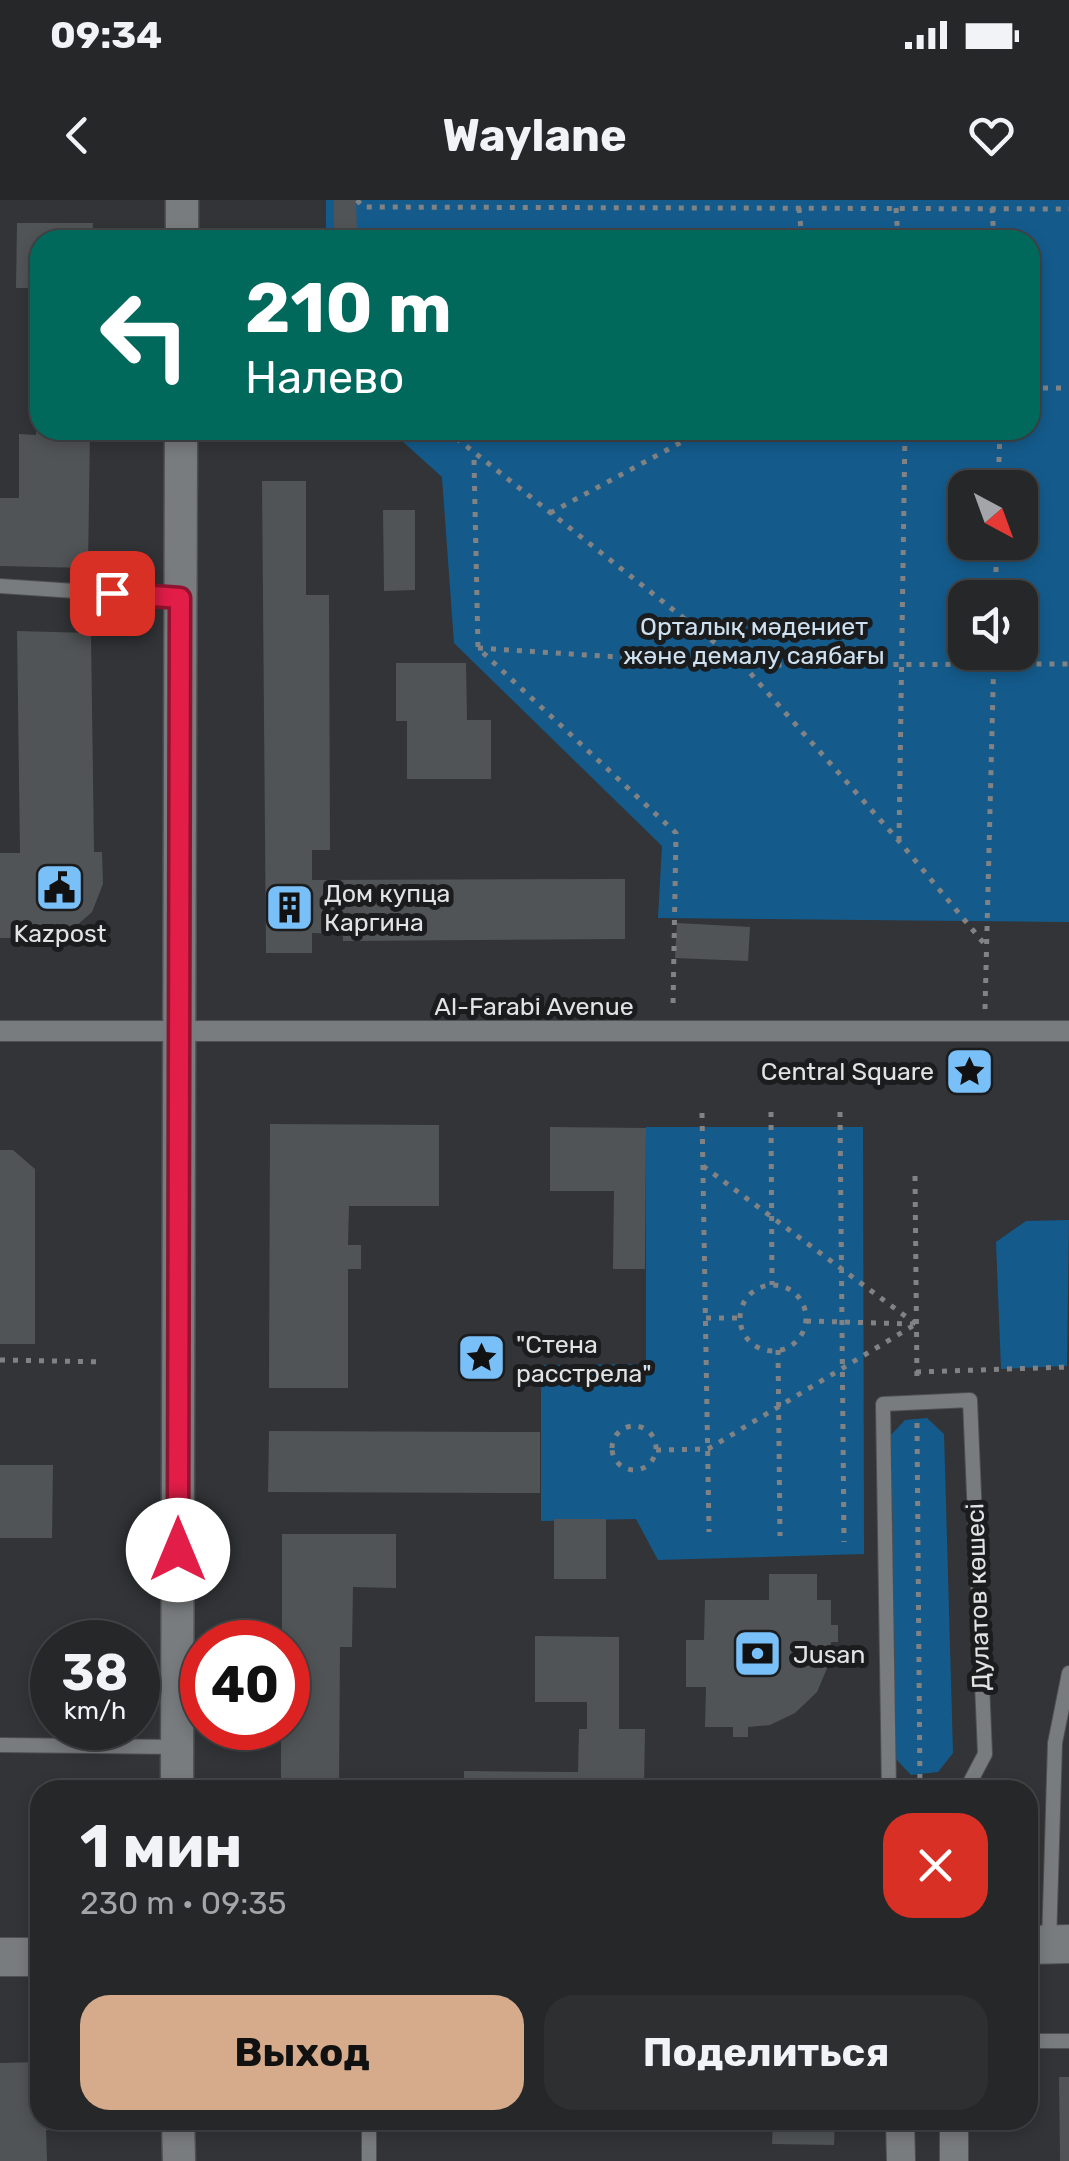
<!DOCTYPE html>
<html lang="ru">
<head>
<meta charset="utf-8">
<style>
	body { margin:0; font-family:Rubik,sans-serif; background:#2e2f31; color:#f1f3f6; height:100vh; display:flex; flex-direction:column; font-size:38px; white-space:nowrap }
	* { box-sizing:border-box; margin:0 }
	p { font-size:32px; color:#a4a5a8 }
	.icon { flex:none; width:55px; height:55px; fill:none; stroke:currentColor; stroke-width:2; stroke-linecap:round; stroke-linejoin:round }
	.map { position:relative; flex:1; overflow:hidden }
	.side { position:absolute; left:30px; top:1580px; width:1008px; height:350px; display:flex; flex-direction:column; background:#262729; border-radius:30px; box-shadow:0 5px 15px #0003,0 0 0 2px #424446 }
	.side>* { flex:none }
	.top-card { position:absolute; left:30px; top:30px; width:1010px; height:210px; border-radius:30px; box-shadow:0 5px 15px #0003,0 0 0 2px #424446; background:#00695c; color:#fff; overflow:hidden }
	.needle { width:65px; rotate:139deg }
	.controls { position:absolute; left:948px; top:270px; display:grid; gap:20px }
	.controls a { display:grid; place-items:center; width:90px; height:90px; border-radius:20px; background:#262729; box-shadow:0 5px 15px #0003,0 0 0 2px #424446; font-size:50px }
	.speed { position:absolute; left:30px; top:1420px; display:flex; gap:20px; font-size:50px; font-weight:700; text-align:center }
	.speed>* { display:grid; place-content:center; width:130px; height:130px; border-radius:50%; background:#262729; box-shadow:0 5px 15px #0003,0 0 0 2px #424446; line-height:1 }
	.speed small { font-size:25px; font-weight:400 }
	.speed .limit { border:15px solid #d22; background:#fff; color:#111 }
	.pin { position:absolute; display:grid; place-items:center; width:85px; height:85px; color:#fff; margin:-42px; border-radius:20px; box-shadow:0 5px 15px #0006 }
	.me { position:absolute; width:110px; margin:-55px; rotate:0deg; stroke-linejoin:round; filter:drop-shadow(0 0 8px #0008) }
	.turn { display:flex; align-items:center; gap:35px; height:210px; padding:0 50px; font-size:45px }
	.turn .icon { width:130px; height:130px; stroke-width:2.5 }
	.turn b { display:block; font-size:70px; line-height:85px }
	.round { display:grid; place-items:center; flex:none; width:105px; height:105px; border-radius:30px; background:#2e2f31 }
	.head { display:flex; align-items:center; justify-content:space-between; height:170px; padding:0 50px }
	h1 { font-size:60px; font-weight:700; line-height:75px }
	.action { display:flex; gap:20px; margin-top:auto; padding:20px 50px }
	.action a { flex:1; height:115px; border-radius:30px; background:#d6ab8b; color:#111; font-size:40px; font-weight:700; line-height:115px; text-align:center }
	.action a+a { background:#2e2f31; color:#f1f3f6 }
	.status { display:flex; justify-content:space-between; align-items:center; height:70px; padding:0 50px; background:#262729; direction:ltr }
	.status svg { height:28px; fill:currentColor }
	header { display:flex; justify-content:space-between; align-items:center; height:130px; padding:0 50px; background:#262729; font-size:45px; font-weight:700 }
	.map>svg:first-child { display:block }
	.green { fill:#145b8c; fill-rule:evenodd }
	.building { fill:#515456 }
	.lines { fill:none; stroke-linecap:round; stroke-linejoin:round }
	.service-casing { stroke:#4e5051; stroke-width:16 }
	.pedestrian-casing { stroke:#4e5051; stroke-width:22 }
	.minor-casing { stroke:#4e5051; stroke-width:30 }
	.tertiary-casing { stroke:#4e5051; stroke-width:35 }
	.secondary-casing { stroke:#4e5051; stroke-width:40 }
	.path { stroke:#808284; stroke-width:5; stroke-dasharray:5 8; stroke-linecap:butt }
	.service { stroke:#797c7e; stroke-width:14 }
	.pedestrian { stroke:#797c7e; stroke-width:20 }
	.minor { stroke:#797c7e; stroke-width:28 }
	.tertiary { stroke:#797c7e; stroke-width:32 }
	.secondary { stroke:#797c7e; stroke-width:38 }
	.route-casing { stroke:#92132f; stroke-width:25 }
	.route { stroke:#e11d48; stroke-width:18 }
	.labels { text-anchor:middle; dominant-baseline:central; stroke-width:10; stroke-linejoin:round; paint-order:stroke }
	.park-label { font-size:25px; fill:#cee1f1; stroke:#1b1c1d }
	.poi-label { font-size:25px; fill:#e1e3e4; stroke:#1b1c1d; text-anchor:start }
	.street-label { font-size:25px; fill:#e1e3e4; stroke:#1b1c1d }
</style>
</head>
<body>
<div class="status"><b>09:34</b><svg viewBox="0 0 49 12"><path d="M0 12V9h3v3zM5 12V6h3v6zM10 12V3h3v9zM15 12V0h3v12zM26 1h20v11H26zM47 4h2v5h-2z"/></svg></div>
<header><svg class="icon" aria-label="back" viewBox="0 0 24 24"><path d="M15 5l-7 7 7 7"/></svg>Waylane<svg class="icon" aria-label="heart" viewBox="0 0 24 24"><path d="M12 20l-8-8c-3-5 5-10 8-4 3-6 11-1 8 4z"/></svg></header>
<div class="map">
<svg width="1069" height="1961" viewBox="0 0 1069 1961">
	<rect width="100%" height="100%" fill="#323437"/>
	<path class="green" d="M326,0H1069V722L658,718L662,646L454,443L442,277L390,230H1030V40H326ZM965,288H1020V342H965ZM965,398H1020V452H965Z
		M646,927H863L864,1354L658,1360L636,1319L541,1321V1165L646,1164Z
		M1069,1020L1067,1166L1001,1169L996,1042L1026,1021Z
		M927,1218L944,1234L953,1553L938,1572L911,1575L896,1559L891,1235L905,1220Z"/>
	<path class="building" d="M334,0H356L357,35H334Z
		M17,23H93L92,40H40V88H16Z
		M37,176H40V230H90L88,368L0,366V298H19V234L36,235Z
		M262,281H306V395H329L330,650H312V680L625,679V739L343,741V734L312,733V753H266Z
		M383,310H415V390L384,391Z
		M17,431L91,433L94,652H102L103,684L92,712L67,734L44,738H0V653H20Z
		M396,463H466L467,520H491V579H407V521H396Z
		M677,723L750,727L748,761L675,758Z
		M270,924L439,925V1006H349L348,1045H361V1069H348V1188H269Z
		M550,927L646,928L645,1069H613L614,991H550Z
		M0,950H13L35,969V1144H0Z
		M269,1231L540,1232V1293L268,1292Z
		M0,1265H53L52,1338H0Z
		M554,1319H606V1379H554Z
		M282,1334H396V1388L353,1387L352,1447H340L339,1590H281V1528H288V1442H282Z
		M769,1374H817V1400H831V1425H838V1442H831L828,1466L817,1492L795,1513L770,1525L748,1527V1537H733V1527H705L706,1487H686V1440H704L705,1400H769Z
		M535,1436L619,1437V1529H645L644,1590H464V1571L578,1572L579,1529H587V1502H535Z
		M40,1862V1920H62V1930H46L47,1961H0V1863Z
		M1059,1877H1069V1961H1060Z
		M773,1920H835L834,1945L772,1944Z"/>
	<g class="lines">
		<defs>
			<path id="service" d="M0,386L180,398
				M0,1545L177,1547
				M889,1590L883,1204L970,1200L985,1554L966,1590
				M1049,1743L1055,1543L1069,1473
				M1028,1841H1069
				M369,1961V1924L596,1920"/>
			<path id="pedestrian" d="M0,831H1069"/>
			<path id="minor" d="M900,1920L901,1961
				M954,1920V1961"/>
			<path id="tertiary" d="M182,40V0
				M177,1590L181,230
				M178,1920L179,1961"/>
			<path id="secondary" d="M1028,1745L1069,1744
				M0,1757H40"/>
		</defs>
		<use href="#service" class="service-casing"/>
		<use href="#pedestrian" class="pedestrian-casing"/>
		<use href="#minor" class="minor-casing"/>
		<use href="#tertiary" class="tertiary-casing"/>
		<use href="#secondary" class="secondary-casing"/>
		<path class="path" d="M357,0L363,7L1069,9
			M799,8L802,40
			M896,8L898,40
			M992,8L994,40
			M1030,188H1069
			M446,230L743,465L899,641L987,747
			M474,260L478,448L676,633L673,806
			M998,288L1000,230
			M550,313L704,230
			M995,398L997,342
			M478,448L743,465L1069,464
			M899,641L905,230
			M985,809L994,452
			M771,912L772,1085
			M840,912L844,1342
			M702,913L709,1332
			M703,966L916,1124
			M915,976L917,1182
			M740 1118a33 33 0 1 1 66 0a33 33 0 1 1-66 0Z
			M706,1118H741
			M806,1121L913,1124
			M778,1150L780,1336
			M0,1160L104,1162
			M916,1172L1069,1167
			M917,1223L920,1590
			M612 1248a22 22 0 1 1 44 0a22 22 0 1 1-44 0Z
			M656,1250L708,1249L916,1124"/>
		<use href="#service" class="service"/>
		<use href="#pedestrian" class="pedestrian"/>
		<use href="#minor" class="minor"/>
		<use href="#tertiary" class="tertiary"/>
		<use href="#secondary" class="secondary"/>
	</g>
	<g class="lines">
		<defs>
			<path id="route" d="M112,393L180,398L178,1350"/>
		</defs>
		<use href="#route" class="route-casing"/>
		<use href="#route" class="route"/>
	</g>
	<defs>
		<symbol id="civic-square" viewBox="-11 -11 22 22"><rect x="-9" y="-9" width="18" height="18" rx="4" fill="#79bff8" stroke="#1b1c1d"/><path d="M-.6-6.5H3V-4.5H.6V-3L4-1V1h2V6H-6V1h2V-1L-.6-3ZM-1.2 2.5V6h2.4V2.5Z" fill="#111"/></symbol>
		<symbol id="building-square" viewBox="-11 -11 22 22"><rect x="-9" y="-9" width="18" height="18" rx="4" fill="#79bff8" stroke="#1b1c1d"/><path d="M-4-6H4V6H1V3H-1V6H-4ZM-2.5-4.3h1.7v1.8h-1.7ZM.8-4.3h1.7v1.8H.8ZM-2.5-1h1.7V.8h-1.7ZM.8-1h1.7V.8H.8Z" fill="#111"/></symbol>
		<symbol id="sight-square" viewBox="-11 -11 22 22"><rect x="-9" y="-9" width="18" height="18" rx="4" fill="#79bff8" stroke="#1b1c1d"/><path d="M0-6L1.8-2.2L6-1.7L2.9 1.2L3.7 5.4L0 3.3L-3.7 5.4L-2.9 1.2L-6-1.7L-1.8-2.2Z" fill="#111"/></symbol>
		<symbol id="bank-square" viewBox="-11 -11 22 22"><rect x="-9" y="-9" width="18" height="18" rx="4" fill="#79bff8" stroke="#1b1c1d"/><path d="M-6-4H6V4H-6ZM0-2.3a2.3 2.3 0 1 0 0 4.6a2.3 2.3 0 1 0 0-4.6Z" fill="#111"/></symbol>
	</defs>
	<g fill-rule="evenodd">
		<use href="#civic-square" x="32" y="660" width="55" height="55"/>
		<use href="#building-square" x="262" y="680" width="55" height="55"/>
		<use href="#sight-square" x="942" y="844" width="55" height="55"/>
		<use href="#sight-square" x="454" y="1130" width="55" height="55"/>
		<use href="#bank-square" x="730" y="1426" width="55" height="55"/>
	</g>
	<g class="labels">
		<g class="park-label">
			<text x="754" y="426">Орталық мәдениет<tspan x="754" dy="29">және демалу саябағы</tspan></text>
		</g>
		<g class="poi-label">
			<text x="324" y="693">Дом купца<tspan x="324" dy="29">Каргина</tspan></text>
			<text x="60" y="733" text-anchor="middle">Kazpost</text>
			<text x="934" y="871" text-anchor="end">Central Square</text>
			<text x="516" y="1144">"Стена<tspan x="516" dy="29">расстрела"</tspan></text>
			<text x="793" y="1454">Jusan</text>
		</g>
		<g class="street-label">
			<text x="534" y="806">Al-Farabi Avenue</text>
			<text transform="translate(978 1397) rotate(-92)">Дулатов көшесі</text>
		</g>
	</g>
</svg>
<div class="controls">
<a><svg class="needle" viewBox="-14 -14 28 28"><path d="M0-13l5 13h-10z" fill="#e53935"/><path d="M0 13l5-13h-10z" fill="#a4a5a8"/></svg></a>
<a><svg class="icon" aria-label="sound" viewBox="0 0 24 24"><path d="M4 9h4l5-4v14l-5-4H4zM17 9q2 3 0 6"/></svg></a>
</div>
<div class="speed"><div>38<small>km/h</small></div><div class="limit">40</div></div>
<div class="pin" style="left:112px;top:393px;background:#d93025"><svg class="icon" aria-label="arrive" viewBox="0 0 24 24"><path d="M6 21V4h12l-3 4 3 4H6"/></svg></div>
<svg class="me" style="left:178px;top:1350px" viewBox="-20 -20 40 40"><circle r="19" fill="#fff"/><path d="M0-13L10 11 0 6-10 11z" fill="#e11d48"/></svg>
<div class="top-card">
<div class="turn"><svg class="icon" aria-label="left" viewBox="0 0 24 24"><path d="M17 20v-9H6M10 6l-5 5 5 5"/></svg><div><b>210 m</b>Налево</div></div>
</div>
<section class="side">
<div class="head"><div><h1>1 мин</h1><p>230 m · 09:35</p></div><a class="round" style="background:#d93025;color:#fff"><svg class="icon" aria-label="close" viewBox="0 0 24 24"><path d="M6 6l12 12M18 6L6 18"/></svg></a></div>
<div class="action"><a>Выход</a><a>Поделиться</a></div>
</section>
</div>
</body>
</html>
